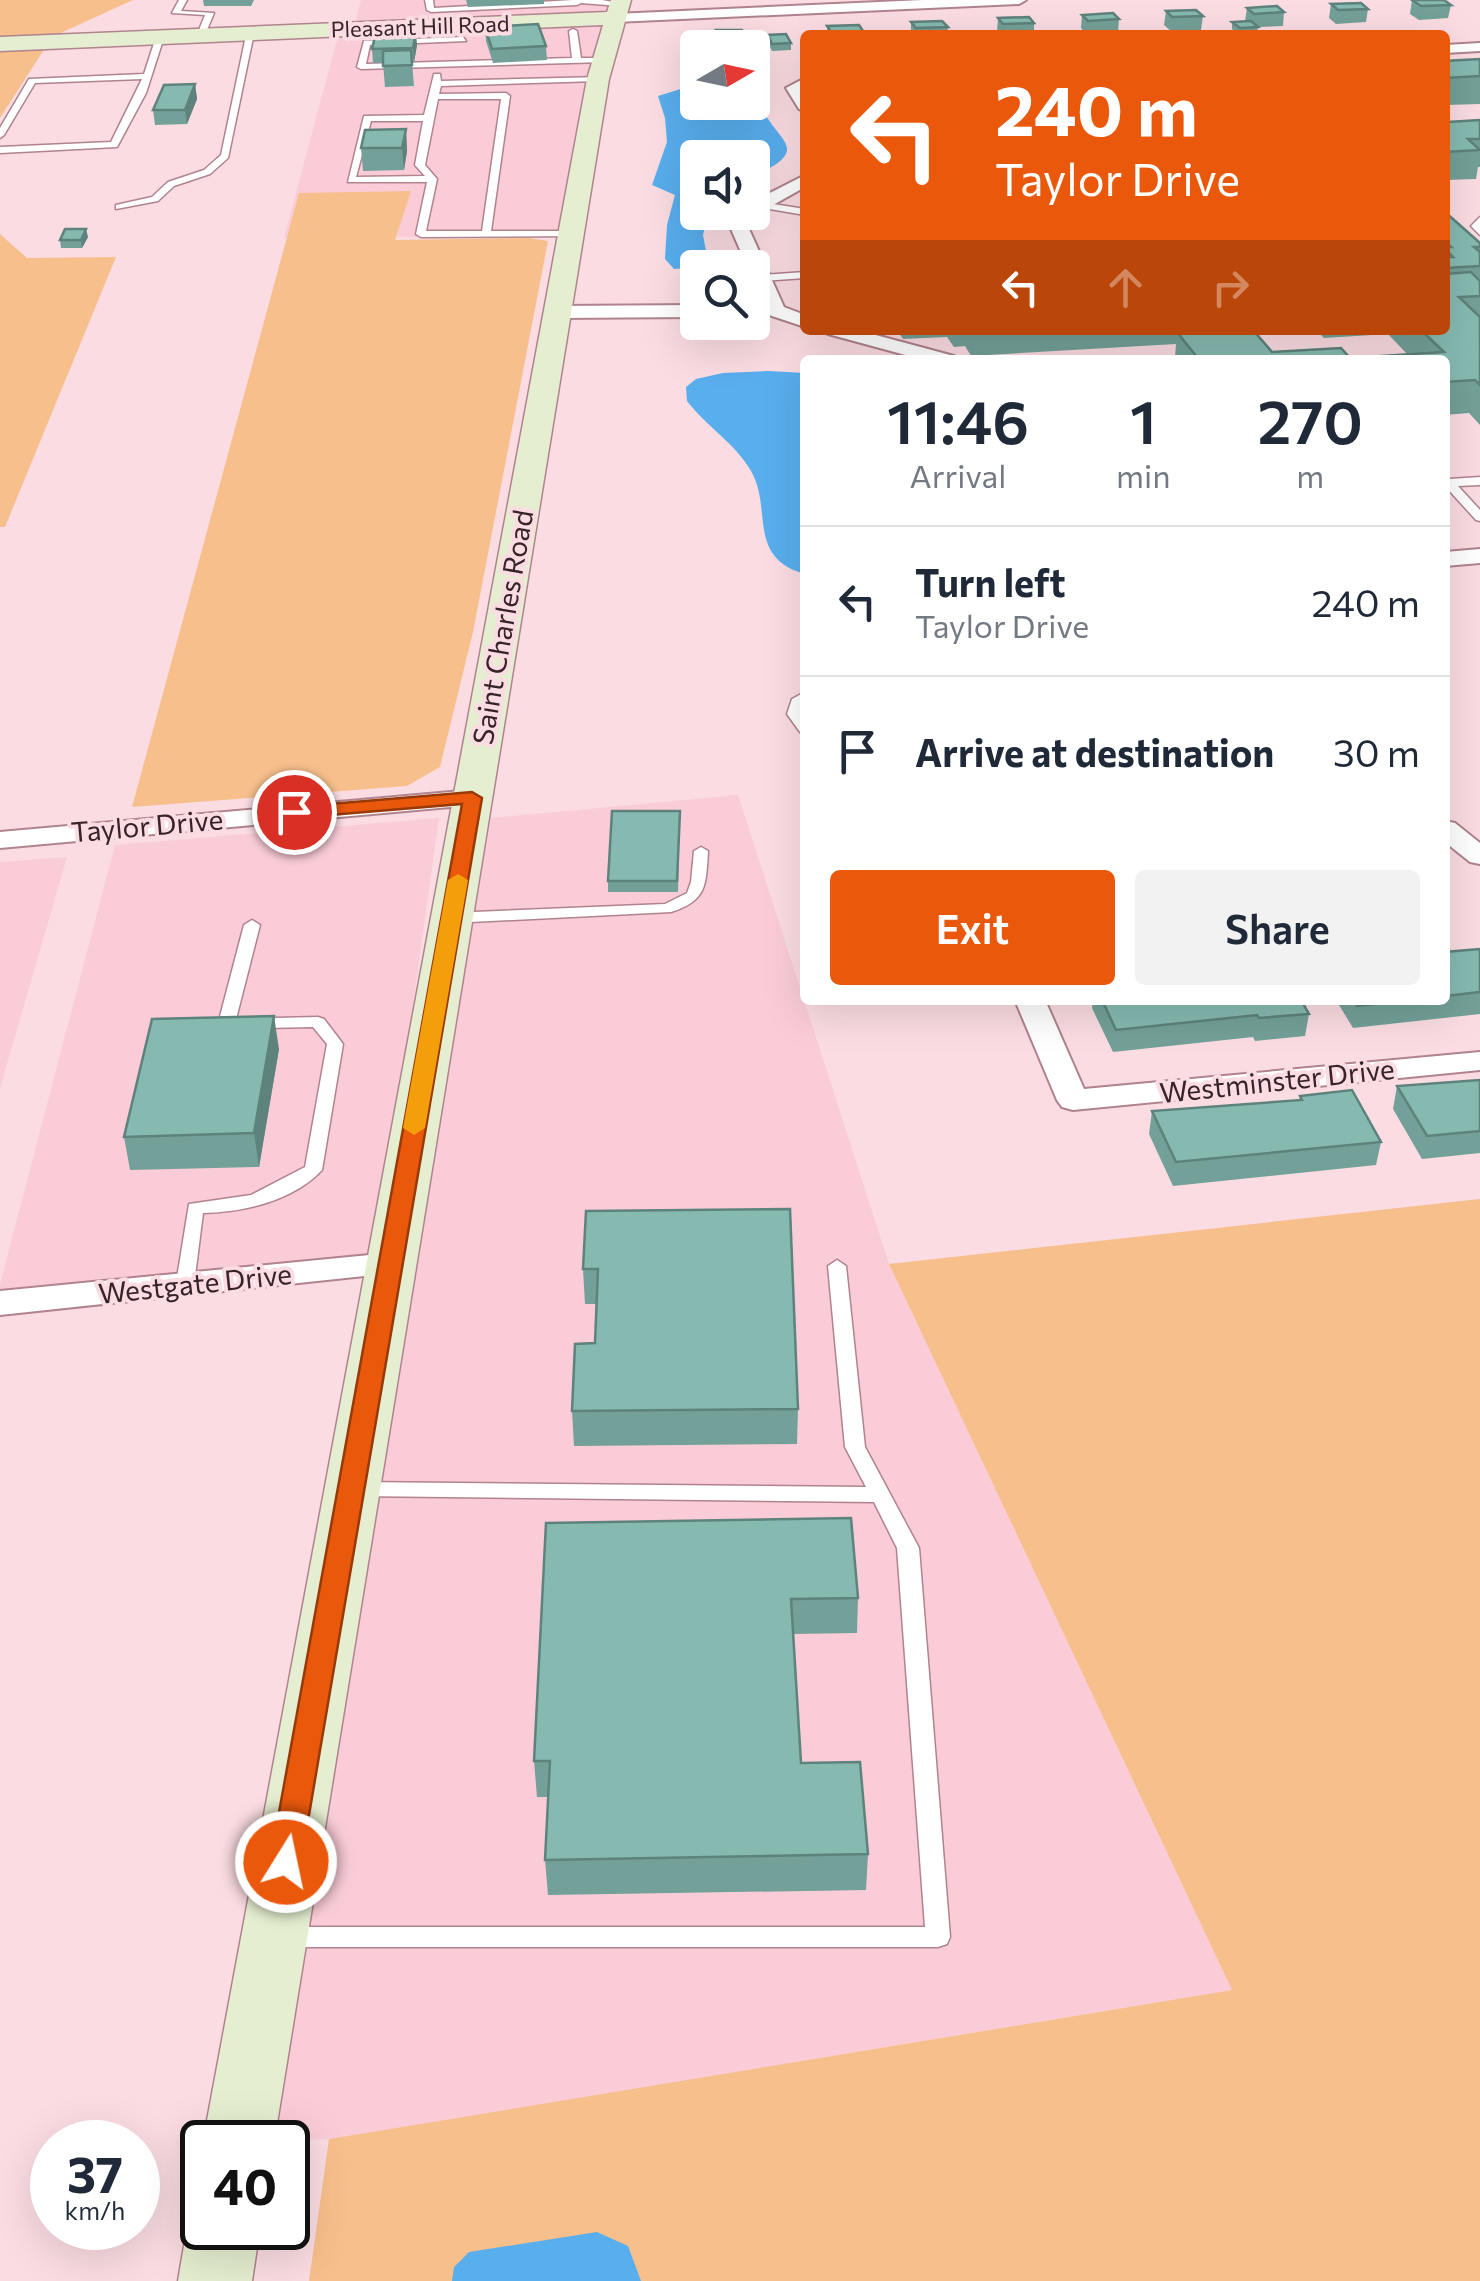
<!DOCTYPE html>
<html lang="en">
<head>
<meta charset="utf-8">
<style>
	body { margin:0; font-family:Commissioner,sans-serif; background:#f2f2f3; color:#1f2937; height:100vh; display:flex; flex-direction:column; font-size:38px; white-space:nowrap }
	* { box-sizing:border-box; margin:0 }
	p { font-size:32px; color:#747a83 }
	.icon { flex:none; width:55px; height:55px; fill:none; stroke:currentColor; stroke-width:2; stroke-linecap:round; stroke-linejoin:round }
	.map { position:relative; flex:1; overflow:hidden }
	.panel { position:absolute; left:800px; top:355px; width:650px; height:650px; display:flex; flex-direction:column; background:#fff; border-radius:10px; box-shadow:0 10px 40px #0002 }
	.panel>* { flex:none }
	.banner { position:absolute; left:800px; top:30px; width:650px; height:305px; border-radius:10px; box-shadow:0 10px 40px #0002; background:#ea580c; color:#fff; overflow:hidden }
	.needle { width:65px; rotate:81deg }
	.tools { position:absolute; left:680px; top:30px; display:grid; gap:20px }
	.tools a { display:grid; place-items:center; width:90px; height:90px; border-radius:10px; background:#fff; box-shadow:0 10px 40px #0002; font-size:50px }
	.speed { position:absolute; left:30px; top:2120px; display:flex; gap:20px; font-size:50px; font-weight:700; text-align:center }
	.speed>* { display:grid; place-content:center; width:130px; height:130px; border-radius:50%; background:#fff; box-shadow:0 10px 40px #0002; line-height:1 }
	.speed small { font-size:25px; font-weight:400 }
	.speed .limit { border:5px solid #111; border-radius:15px; background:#fff; color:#111 }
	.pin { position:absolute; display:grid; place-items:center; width:85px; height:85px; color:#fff; margin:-42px; border:5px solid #fff; border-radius:50%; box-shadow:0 2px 10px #0007 }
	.me { position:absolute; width:110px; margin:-55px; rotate:10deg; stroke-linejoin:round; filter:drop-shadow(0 0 8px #0008) }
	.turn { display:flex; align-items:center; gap:35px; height:210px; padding:0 30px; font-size:45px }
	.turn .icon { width:130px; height:130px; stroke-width:2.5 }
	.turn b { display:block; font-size:70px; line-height:85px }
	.lanes { display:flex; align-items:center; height:95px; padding:0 30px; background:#0003; justify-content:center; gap:50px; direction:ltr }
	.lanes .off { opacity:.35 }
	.eta { display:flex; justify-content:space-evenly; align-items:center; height:170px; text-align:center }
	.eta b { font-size:60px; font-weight:600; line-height:70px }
	.button { display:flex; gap:20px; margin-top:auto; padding:20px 30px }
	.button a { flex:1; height:115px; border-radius:10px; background:#ea580c; color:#fff; font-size:40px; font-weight:600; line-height:115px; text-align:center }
	.button a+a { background:#f2f2f3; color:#1f2937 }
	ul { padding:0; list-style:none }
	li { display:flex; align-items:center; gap:30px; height:150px; padding:0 30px; border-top:2px solid #e0e1e3 }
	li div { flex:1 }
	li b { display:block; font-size:38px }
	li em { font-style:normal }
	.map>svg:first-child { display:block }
	.built { fill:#faccd7 }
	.green { fill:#f7bf8c }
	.water { fill:#59aeed }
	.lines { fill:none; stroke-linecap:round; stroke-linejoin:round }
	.lane-casing { stroke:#b0838e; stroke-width:3 }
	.street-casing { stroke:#b0838e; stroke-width:4 }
	.secondary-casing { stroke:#b0838e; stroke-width:3 }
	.lane { fill:#fff; fill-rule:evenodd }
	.street { fill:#fff; fill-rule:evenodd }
	.secondary { fill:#e5eed0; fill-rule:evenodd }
	.wall { fill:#73a098 }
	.shaded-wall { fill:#5e827c }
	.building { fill:#86bab1; stroke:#5e827c; stroke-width:2.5 }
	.route { fill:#ea580c; stroke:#983908; stroke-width:2.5 }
	.slow { fill:#f59e0b }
	.labels { text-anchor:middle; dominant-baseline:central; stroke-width:8; stroke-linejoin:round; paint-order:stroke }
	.far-street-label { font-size:22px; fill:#362429; stroke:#fadce2 }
	.street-label { font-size:28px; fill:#362429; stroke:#fadce2 }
</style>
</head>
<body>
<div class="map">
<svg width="1480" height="2281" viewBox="0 0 1480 2281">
	<rect width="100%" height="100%" fill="#fadce2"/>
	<path class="built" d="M361,0H611L605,16L354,27Z
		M607,20L588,75L561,236L284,238L339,32Z
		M738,795L889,1264L1232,1990L329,2139L252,2142L491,818Z
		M439,818L377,1261L0,1298V1284L115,845Z
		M67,857L0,1088V862Z"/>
	<path class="green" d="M0,0H133L54,36L0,39Z
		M47,45L0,118V47Z
		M411,191L395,240L529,238L548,241L473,632L440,767L407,786L132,807L299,193Z
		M0,234L27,258L116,257L5,527H0Z
		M1480,1199V2281H309L329,2139L1232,1990L889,1264Z"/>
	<path class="water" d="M753,83L763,87L760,105C778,144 814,148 753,177L752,158H698V212L708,213L703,235L709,267L674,269L665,259L667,225L675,195L652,185L667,142L665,118L658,96L697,84L698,102H752Z
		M768,371L805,373V574C746,557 773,509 751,471C736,444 706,426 687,401L686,387L696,379L723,373Z
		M597,2232L628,2246L641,2281H452L454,2267L469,2252Z"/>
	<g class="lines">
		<defs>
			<path id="lane" d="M179,0H187L181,11L214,13L204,37L197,35L205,15L172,13Z
				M425,0H433L434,8L573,0H602L624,4L620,6L581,3L577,5L431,12L427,10Z
				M573,29L577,31L581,58H603L606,62L361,69L357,67L364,41L463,37L466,41L370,45L366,64L572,58L569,31Z
				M247,31L254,33L228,158L210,174L174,186L158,201L116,209V205L152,197L168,182L204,170L221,155Z
				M160,35L164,37L146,93L117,147L0,153V147L111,142L142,79L35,83L4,135L0,138V128L29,79L144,74L156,37Z
				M434,74H440L441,81L601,77L598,81L441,86L439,94L506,93L510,96L491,231H571L574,232V236L421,237L416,234L427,182H348L364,116L424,115ZM438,99H501L482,231H426L437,179L425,165ZM371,121H423L415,165L425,176L356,177Z
				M760,202L805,209V215L757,207V203Z
				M1480,217V235L1471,226Z
				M805,272V278L761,281L756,278L761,275Z
				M1480,477V485L1458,486L1480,510V521L1476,520L1445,486V480L1449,479Z
				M805,692L801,714L805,719V733L800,732L787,714L792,699Z
				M701,847L708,851C706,885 707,901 671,912L451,923L443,918L451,913L665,904L687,893L691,882L694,851Z
				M252,920L260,925L236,1019L318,1017L324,1019L343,1044L322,1170C293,1201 244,1212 203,1213L194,1284L185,1290L176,1284L189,1204L251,1195L305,1167L327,1044L313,1027L226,1029L218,1024L244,925Z
				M837,1260L846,1266L865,1447L919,1548L950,1937L947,1944L938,1947H283L274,1944L271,1937L274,1930L283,1927H925L897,1548L874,1502L356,1496L349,1494L346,1489L349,1484L356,1482L866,1487L845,1447L828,1266Z"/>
			<path id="street" d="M923,0H1026L1019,4L615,22L608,18L615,14Z
				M1480,43V51L1445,53V45Z
				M805,78V111L799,109L786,88Z
				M805,175V187L766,209L749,229L784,307L805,315V327L769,315L752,279V268H748L731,229L744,212H752L754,201Z
				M698,305V317L557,318L547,312L557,306Z
				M825,330H857L954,356L957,360H924L828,334Z
				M1480,549V563L1445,566V552Z
				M473,790L486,798L483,804L0,848V832Z
				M1445,821L1455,823L1480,843V864L1470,862L1445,842Z
				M1015,1000H1045L1084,1089L1480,1052V1070L1073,1110L1062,1107L1057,1100Z
				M390,1253L402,1256L407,1264L402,1272L0,1315V1291Z"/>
			<path id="secondary" d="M611,0H631L609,79L274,2142H203L587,79L603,25L0,51V37L607,12Z
				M202,2202V2228H260L252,2281H178L187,2228Z"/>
		</defs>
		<use href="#lane" class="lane-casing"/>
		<use href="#street" class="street-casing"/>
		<use href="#secondary" class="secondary-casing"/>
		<use href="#lane" class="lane"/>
		<use href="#street" class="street"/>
		<use href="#secondary" class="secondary"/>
	</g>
	<path class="wall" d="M203,0H254L251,6H204Z
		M466,0H544V4L468,7Z
		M1412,0L1451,5L1448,18L1419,20L1410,14Z
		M1331,4L1368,9L1366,22L1336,24L1329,18Z
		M1247,8L1284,12L1283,26L1258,27L1257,34L1239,35L1232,29V22L1245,21Z
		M1166,11L1203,16L1201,30L1171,31L1164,25Z
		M1082,15L1119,19L1118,33L1087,35L1081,28Z
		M998,18L1034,23V35H989L999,34L997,32Z
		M911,22L948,27L947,35H911Z
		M827,26L863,31V35H827Z
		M485,27L546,46L547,60L493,63L486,41Z
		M716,30L748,42V48H720L716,37Z
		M768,35L791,43V50L772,51L768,42Z
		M417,45L414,62H412L414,86L385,87L383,63H373L372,49Z
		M1480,56V104L1445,105V61L1480,59Z
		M195,84L197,99L187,124L155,125L153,110Z
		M1445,120L1447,122L1480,120V167H1478L1476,179L1445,180Z
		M406,129L407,151L404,170L363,171L361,148L365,130Z
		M1445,212L1480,243V425L1469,413L1445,415V360L1175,358L1176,344L971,356L965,346L954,347L947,337L903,339L897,330H1257V334L1272,352L1350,358L1408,355L1388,334L1324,338L1316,330H1445Z
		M88,237L82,248H61L60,240Z
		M805,262V296L801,294L802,263Z
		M680,811L678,892H608V881Z
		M1480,949V1014L1353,1028L1336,1000H1445V952Z
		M1093,1000H1301L1309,1014L1305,1036L1255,1041L1253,1037L1113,1052L1092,1008Z
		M279,1049L259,1167L130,1170L124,1137Z
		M1480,1080V1153L1422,1159L1393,1109L1397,1086Z
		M1300,1096L1381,1142L1376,1165L1173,1186L1149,1134L1152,1111L1299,1100Z
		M586,1211L798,1409L797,1444L574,1446L572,1411L595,1343L596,1304H585L583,1269Z
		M851,1518L858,1598L857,1633L793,1634L801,1763L868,1854L866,1890L548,1895L545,1860L548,1797H537L534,1761Z"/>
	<path class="shaded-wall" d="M416,31L417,45L414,62L413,48Z
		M195,84L197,99L187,124L185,110Z
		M406,129L407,151L404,170L402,148Z
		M86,229L88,237L82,248L81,240Z
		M274,1016L279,1049L259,1167L254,1133Z"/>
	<path class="building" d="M1412,0H1444L1451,5L1421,6Z
		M1361,3L1368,9L1338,10L1331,4Z
		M1277,6L1284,12L1254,14L1247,8Z
		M1196,10L1203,16L1172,17L1166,11Z
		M1113,13L1119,19L1088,21L1082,15Z
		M1029,17L1034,23L1003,24L998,18Z
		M942,21L948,27L916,28L911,22Z
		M1251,21L1258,27L1240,28L1232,22Z
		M538,24L546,46L492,49L485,27Z
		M859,25L863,31L832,33L827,26Z
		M716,30H742L748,42L721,43Z
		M416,31L413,48L372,49L376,32Z
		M786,34L791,43L772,44L768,35Z
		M411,50L412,65L383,66V51Z
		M1480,59V76L1445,78V61Z
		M195,84L185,110H153L164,85Z
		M1445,120L1447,122L1480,120V139H1468L1480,150L1445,152Z
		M406,129L402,148H361L365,130Z
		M1445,212L1480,243V247H1474L1480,252V266L1445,268V257H1453L1445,249V247H1451L1445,242Z
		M65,229H86L81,240H60Z
		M1471,272L1480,281V296L1459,297L1480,317V385L1475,380L1445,382V360L1157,359L1197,357L1177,332L1213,330H1253L1272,352L1341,348L1350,358L1444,352L1421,330H1445V274Z
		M612,811H680L677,881H608Z
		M1480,949V992L1445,996V952Z
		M1102,1000H1301L1309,1014L1259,1018L1257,1015L1116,1030Z
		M1353,1000H1410L1357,1006Z
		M274,1016L254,1133L124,1137L152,1019Z
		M1480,1080V1131L1427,1136L1397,1086Z
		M1352,1090L1381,1142L1176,1162L1152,1111L1302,1100L1300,1096Z
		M790,1209L798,1409L572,1411L575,1344L595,1343L598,1269H583L586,1211Z
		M851,1518L858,1598L791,1599L801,1763L860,1762L868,1854L545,1860L550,1761H534L546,1523Z"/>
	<path class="route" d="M472,792L482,798L301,1862L296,1871L286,1875L275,1871L270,1862L462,804L294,818L285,812L294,807Z"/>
	<path class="slow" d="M458,874L468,880L425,1128L414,1135L403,1128L448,880Z"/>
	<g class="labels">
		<g class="far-street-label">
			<text transform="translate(420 26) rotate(-2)">Pleasant Hill Road</text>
		</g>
		<g class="street-label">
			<text transform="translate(502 627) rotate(-80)">Saint Charles Road</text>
			<text transform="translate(147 825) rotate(-5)">Taylor Drive</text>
			<text transform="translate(1277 1080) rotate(-6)">Westminster Drive</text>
			<text transform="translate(195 1283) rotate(-6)">Westgate Drive</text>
		</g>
	</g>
</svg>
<div class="tools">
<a><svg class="needle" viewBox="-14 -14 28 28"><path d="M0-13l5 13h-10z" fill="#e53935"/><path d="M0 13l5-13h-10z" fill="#747a83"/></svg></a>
<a><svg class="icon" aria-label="sound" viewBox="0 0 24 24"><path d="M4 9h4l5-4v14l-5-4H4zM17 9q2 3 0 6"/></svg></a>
<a><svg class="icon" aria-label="search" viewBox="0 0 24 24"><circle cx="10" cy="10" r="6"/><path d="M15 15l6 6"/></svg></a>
</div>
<div class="speed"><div>37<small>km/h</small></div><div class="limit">40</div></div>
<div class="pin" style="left:294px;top:812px;background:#d93025"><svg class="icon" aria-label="arrive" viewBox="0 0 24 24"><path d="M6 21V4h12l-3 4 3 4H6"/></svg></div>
<svg class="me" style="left:286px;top:1862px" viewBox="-20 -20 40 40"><circle r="17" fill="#ea580c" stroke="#fff" stroke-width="3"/><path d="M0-11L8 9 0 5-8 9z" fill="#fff"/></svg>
<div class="banner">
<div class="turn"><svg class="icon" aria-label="left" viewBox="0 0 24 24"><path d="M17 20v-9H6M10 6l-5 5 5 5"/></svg><div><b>240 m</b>Taylor Drive</div></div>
<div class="lanes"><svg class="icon" aria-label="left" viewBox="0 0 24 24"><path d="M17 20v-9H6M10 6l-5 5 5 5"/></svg><svg class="icon off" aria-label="ahead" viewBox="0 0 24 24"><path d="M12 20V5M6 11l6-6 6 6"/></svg><svg class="icon off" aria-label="right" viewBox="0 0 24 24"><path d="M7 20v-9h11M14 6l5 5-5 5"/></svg></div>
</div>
<section class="panel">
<div class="eta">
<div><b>11:46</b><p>Arrival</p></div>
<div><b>1</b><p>min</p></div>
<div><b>270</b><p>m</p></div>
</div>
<ul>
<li><svg class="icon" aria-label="left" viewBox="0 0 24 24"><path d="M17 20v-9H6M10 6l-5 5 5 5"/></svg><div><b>Turn left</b><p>Taylor Drive</p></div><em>240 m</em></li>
<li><svg class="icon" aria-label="arrive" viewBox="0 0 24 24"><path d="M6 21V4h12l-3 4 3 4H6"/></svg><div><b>Arrive at destination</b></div><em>30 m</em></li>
</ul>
<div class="button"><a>Exit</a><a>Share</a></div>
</section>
</div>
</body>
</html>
